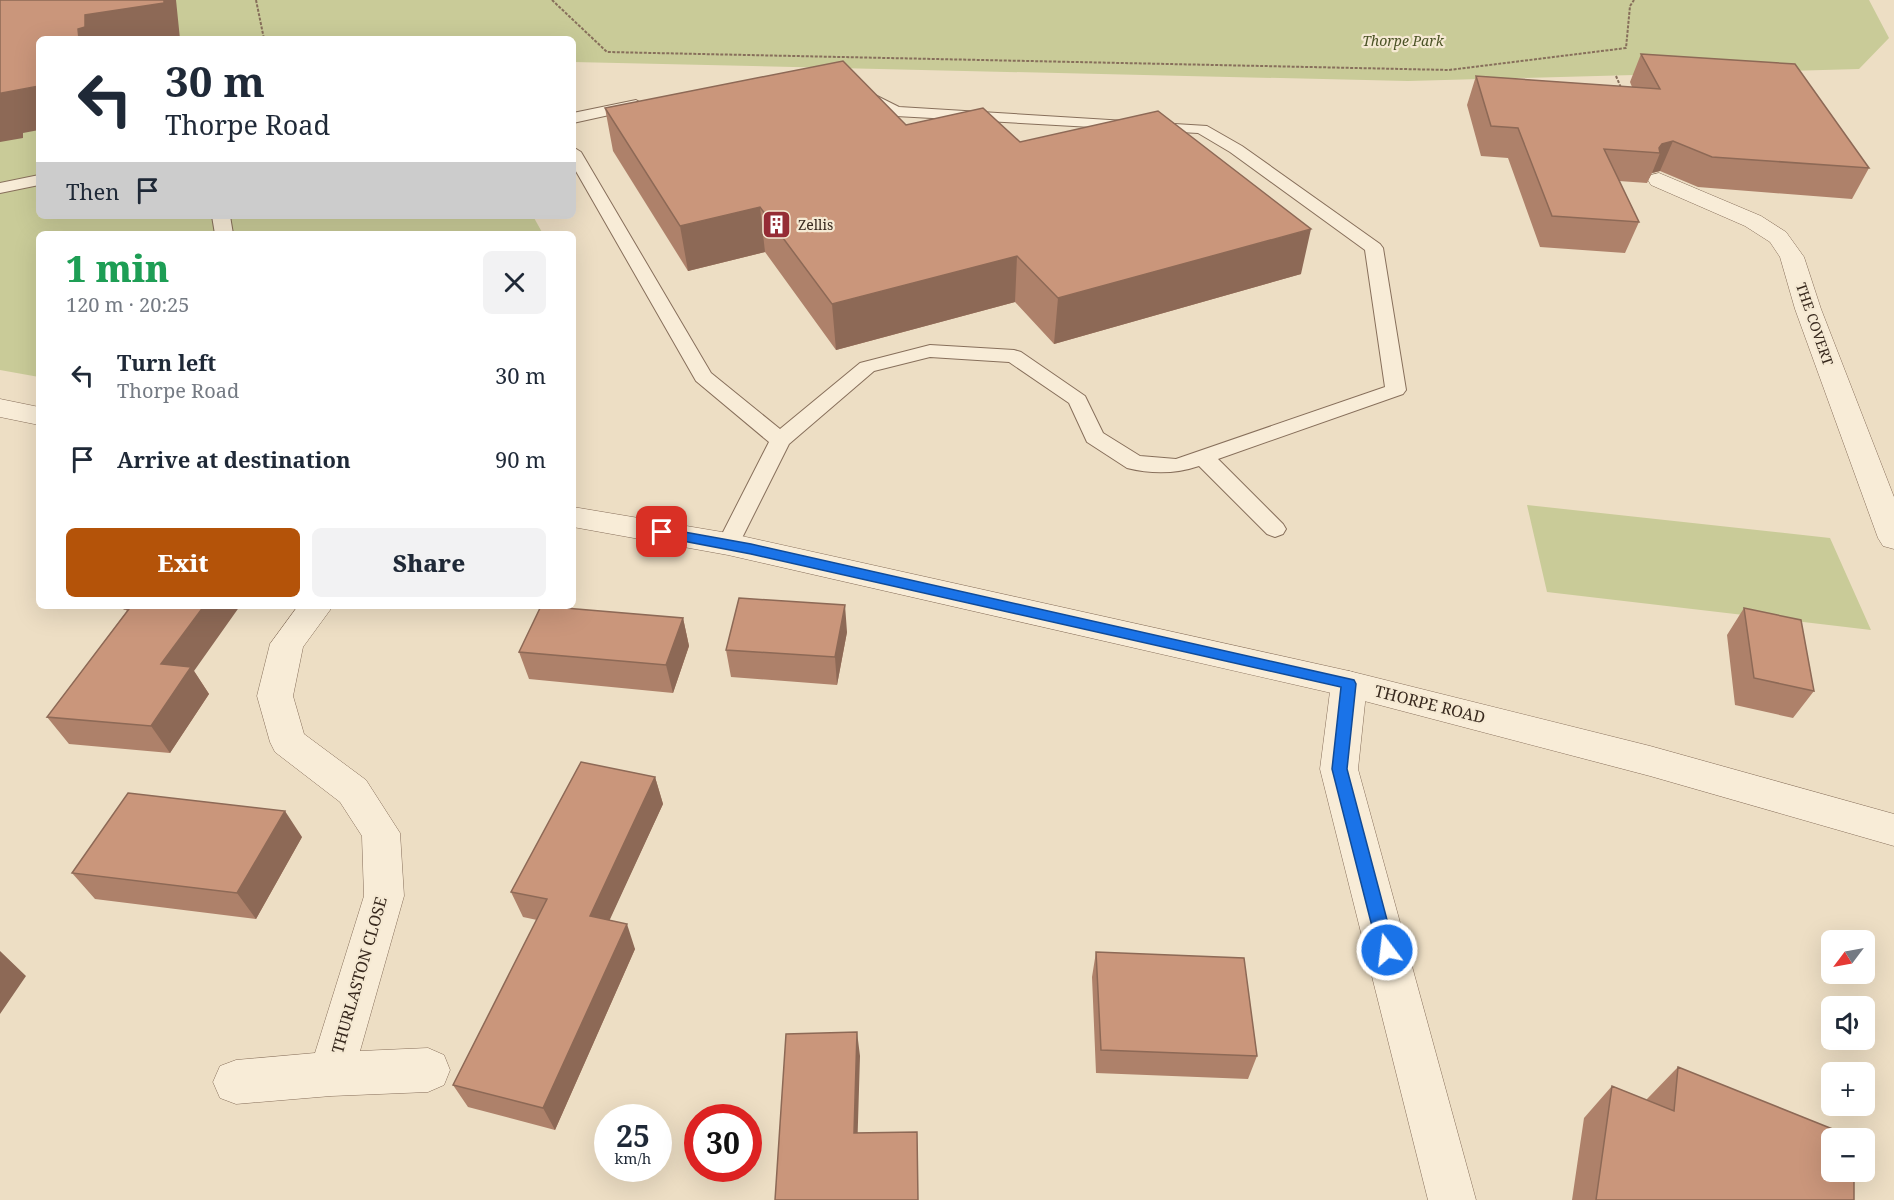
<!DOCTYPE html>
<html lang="en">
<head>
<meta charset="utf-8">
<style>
	body { margin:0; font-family:"Noto Serif",serif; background:#f2f2f3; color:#1f2937; height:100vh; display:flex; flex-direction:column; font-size:22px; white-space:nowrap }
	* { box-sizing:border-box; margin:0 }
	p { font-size:20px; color:#747a83 }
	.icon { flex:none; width:33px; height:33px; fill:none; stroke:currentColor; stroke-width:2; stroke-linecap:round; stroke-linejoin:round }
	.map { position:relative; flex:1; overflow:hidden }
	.drawer { position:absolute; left:36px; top:231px; width:540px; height:378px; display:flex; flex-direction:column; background:#fff; border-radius:9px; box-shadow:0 6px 24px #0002 }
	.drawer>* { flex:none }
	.banner { position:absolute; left:36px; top:36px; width:540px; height:183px; border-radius:9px; box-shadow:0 6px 24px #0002; background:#fff; color:#1f2937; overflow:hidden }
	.needle { width:39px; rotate:238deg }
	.buttons { position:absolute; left:1821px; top:930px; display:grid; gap:12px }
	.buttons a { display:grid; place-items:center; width:54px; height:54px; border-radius:9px; background:#fff; box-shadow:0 6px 24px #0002; font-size:30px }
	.speed { position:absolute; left:594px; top:1104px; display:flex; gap:12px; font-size:30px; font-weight:700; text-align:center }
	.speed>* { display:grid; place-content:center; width:78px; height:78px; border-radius:50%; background:#fff; box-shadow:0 6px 24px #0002; line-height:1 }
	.speed small { font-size:15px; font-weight:400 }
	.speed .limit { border:9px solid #d22; background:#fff; color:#111 }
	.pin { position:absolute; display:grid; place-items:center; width:51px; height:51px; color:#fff; margin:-26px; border-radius:12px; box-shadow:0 3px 9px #0006 }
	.me { position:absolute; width:66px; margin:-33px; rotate:345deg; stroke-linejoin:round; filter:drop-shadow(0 0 4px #0008) }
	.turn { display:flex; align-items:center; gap:21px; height:126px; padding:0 30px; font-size:27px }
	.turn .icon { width:78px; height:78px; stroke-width:2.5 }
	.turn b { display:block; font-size:42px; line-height:51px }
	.then { display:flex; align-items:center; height:57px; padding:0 30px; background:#0003; gap:12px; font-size:22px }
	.round { display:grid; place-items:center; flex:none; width:63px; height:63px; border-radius:9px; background:#f2f2f3 }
	.head { display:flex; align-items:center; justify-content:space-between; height:102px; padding:0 30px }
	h1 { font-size:36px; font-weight:800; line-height:45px; color:#1e9e55 }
	.cta { display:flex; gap:12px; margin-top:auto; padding:12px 30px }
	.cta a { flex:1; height:69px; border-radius:9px; background:#b45309; color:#fff; font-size:24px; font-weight:800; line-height:69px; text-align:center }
	.cta a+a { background:#f2f2f3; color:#1f2937 }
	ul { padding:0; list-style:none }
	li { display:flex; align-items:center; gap:18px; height:84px; padding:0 30px }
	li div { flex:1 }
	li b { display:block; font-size:22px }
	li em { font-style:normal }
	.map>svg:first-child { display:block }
	.green { fill:#c9cb98 }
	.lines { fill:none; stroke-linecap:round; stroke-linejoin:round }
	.service-casing { stroke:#876f5b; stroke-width:2 }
	.minor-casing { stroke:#876f5b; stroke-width:1 }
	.tertiary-casing { stroke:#876f5b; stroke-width:1 }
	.path { stroke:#876f5b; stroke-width:2; stroke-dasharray:3 1.5; stroke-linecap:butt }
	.service { fill:#f8ecd7; fill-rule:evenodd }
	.minor { fill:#f8ecd7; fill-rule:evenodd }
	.tertiary { fill:#f8ecd7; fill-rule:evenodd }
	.wall { fill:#ae816a }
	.shaded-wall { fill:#8d6956 }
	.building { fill:#ca967b; stroke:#8d6956; stroke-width:1.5 }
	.route { fill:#1a73e8; stroke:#114b97; stroke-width:1.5 }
	.labels { text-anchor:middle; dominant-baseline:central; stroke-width:4.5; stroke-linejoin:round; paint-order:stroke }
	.far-park-label { font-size:14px; font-style:italic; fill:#4b5326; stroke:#f5e9d3 }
	.far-poi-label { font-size:14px; fill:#38291e; stroke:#f5e9d3; text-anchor:start }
	.far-street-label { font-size:14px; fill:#38291e; stroke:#f5e9d3 }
	.street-label { font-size:16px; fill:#38291e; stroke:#f5e9d3 }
</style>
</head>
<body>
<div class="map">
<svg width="1894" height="1200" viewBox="0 0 1894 1200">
	<rect width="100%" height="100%" fill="#eddec4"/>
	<path class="green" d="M0,0H1869L1889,38L1859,69L1408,81L573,62V39H39V216H533L543,234H39V377L0,370Z
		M1527,505L1830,538L1871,630L1547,592Z"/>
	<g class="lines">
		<defs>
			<path id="service" d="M859,87L899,107L1207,126L1242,146L1380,244L1383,248L1406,390L1403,394L1218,459L1283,524L1286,529L1283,534L1275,537L1267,534L1199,466C1176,474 1151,474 1127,468L1087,442L1069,403L1009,362L930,357L874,371L789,444L736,550L728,552L720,550L717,544L769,442L696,381L573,166V147L581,152L711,373L780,429L860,363L930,345L1014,350L1021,352L1085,396L1103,433L1140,456L1176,459L1385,387L1365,250L1230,152L1198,133L896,116L854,94L852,91Z
				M636,100L644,105L641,108L573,123V113Z
				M39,175V185L0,193V183Z
				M212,216H230L233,234H215Z"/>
			<path id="minor" d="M1659,173L1761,216L1786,232L1804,257L1821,309L1894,497V549L1883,546L1878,538L1795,309L1780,257L1770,242L1745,226L1651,185L1648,180L1651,175Z
				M298,606H333L303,647L293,696L304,734L366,780L400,833L404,896L360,1051L428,1048L444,1055L450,1070L444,1085L428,1092L331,1096L236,1104L220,1098L213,1082L220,1066L236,1060L315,1053L364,896L362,836L340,802L275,752L270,742L257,696L270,644Z
				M1349,671L1361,675L1367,684L1358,769L1476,1200H1428L1320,769L1331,684L1337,675Z"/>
			<path id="tertiary" d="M0,399L39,407V425L0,417Z
				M573,507L728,533L1349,671L1650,746L1894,814V846L1650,776L1349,697L728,555L573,527Z"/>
		</defs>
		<use href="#service" class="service-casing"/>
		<use href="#minor" class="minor-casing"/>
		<use href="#tertiary" class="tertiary-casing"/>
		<path class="path" d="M256,0L264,39
			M552,0L607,52L1449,70L1626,48L1630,6L1634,0
			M1616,76L1622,90"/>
		<use href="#service" class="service"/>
		<use href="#minor" class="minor"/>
		<use href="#tertiary" class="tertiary"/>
	</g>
	<path class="wall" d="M1641,54L1869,168L1852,199L1698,187L1660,171L1652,173L1647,183L1619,181L1639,222L1625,253L1540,247L1508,158L1481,156L1467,105L1476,76L1632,87L1630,82Z
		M605,108L906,125L1020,142L1301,274L1054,344L1015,302L836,350L765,252L688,271L613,151Z
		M128,606L194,671L209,694L170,753L69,744L47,717L127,611L125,609Z
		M1744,608L1814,691L1793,718L1735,705L1727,635Z
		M683,618L689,646L673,693L529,679L519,652Z
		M847,632L837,685L731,677L726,650Z
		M655,777L663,804L609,920L635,949L555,1130L468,1107L453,1085L537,920L523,917L511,892Z
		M302,837L256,919L95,899L72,873Z
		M1096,952L1257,1056L1248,1079L1096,1073L1092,977Z
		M1678,1067L1854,1200H1572L1584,1118L1612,1086L1647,1101V1099Z"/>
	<path class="shaded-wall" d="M164,0H176L180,39H79L78,29L85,15Z
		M39,86V130L23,133V138L0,142V98L1,93Z
		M1673,141L1660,171L1652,173L1660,153H1657L1662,144Z
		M760,207L765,252L688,271L680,226Z
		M1311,229L1301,274L1054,344L1058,298Z
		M1017,256L1015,302L836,350L832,304Z
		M845,605L847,632L837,685L835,657Z
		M204,606H240L194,671L209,694L170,753L151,726L161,664Z
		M683,618L689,646L673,693L666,665Z
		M655,777L663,804L600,941L590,916Z
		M285,811L302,837L256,919L237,893Z
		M627,924L635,949L555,1130L543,1108Z
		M0,951L26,976L0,1014Z
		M857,1032L860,1056L857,1155L854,1133Z"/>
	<path class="building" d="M0,0H164V3L85,15V27L78,29L79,39H39V86L1,93V98H0Z
		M1641,54L1795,64L1869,168L1712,157L1673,141L1662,144L1659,148L1660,153L1604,149L1639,222L1552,216L1518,128L1491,126L1476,76L1660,89Z
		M843,61L906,125L983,108L1020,142L1158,111L1311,229L1058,298L1017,256L832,304L760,207L680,226L605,108Z
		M739,598L845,605L835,657L726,650Z
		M128,606H204L161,664L191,667L151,726L47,717L129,609H125Z
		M541,606L683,618L666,665L519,652Z
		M1744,608L1801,620L1814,691L1754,678Z
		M581,762L655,777L590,916L627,924L543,1108L453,1085L547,899L511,892Z
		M128,793L285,811L237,893L72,873Z
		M1096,952L1244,958L1257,1056L1101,1050Z
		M857,1032L854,1133L917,1132L918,1200H775L786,1034Z
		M1678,1067L1855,1138H1832V1172H1854V1200H1596L1612,1086L1674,1111Z"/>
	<path class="route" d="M662,528L751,544L1354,680L1356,684L1347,769L1395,950L1393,956L1387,958L1381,956L1378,950L1332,769L1341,687L751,554L657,536L655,532Z"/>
	<defs>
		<symbol id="building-square" viewBox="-11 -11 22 22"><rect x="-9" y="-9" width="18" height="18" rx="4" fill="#952c35" stroke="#f5e9d3"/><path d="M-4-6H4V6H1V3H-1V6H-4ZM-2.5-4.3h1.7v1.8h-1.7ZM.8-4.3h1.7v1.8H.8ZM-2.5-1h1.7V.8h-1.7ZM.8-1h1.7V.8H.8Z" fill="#fff"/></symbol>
	</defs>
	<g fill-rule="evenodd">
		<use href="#building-square" x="760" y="208" width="33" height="33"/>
	</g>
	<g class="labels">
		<g class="far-park-label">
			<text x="1403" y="40">Thorpe Park</text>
		</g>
		<g class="far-poi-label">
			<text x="798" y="224">Zellis</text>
		</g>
		<g class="far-street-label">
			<text transform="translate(1815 324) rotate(71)">THE COVERT</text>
		</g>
		<g class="street-label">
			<text transform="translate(1430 704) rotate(14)">THORPE ROAD</text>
			<text transform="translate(359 975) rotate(-74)">THURLASTON CLOSE</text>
		</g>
	</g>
</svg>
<div class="buttons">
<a><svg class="needle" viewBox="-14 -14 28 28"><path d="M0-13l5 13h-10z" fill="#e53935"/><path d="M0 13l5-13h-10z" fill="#747a83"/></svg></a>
<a><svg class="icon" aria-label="sound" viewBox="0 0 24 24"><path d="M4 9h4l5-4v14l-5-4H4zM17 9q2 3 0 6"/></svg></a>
<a>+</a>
<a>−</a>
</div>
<div class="speed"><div>25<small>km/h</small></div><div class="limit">30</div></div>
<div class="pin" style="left:662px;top:532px;background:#d93025"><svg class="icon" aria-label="arrive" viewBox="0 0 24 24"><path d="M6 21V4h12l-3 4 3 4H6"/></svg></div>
<svg class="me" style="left:1387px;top:950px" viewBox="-20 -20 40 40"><circle r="17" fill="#1a73e8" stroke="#fff" stroke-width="3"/><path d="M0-11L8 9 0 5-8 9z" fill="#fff"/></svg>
<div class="banner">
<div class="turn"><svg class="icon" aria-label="left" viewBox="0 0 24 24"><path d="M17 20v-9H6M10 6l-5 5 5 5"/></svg><div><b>30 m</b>Thorpe Road</div></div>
<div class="then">Then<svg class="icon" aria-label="arrive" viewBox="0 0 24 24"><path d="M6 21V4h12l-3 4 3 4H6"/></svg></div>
</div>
<section class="drawer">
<div class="head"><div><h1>1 min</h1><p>120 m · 20:25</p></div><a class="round"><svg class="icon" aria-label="close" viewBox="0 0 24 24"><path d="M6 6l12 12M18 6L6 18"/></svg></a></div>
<ul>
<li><svg class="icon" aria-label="left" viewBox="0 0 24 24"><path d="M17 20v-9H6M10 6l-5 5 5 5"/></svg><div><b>Turn left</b><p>Thorpe Road</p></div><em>30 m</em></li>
<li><svg class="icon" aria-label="arrive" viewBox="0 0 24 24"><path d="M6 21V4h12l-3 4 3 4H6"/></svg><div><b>Arrive at destination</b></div><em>90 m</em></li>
</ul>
<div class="cta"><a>Exit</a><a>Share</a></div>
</section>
</div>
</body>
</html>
